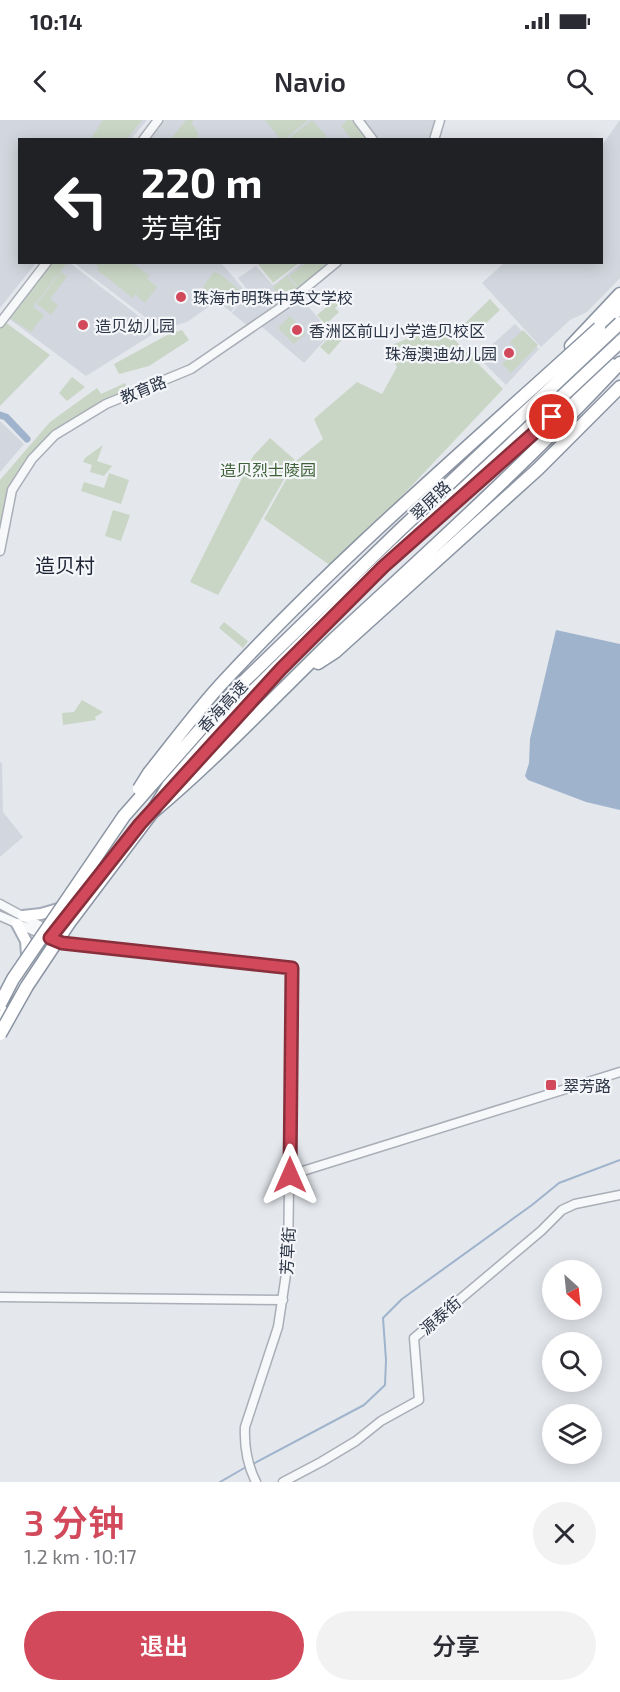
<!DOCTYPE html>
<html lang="zh">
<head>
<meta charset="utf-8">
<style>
	body { margin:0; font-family:"Exo 2","Noto Sans SC",sans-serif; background:#f2f2f3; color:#2b2b33; height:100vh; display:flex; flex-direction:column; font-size:22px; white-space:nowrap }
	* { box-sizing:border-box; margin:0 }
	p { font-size:20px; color:#7c7c81 }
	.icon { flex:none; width:33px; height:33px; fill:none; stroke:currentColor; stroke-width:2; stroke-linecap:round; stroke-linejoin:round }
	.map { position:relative; height:1362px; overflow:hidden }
	.panel { display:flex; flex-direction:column; background:#fff; flex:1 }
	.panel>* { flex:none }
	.hud { position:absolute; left:18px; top:18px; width:585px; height:126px; border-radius:0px; box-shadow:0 3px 15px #0003; background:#202124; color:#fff; overflow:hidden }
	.needle { width:39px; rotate:153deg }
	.controls { position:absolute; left:542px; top:1140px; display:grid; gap:12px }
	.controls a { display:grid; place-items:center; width:60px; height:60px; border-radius:50%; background:#fff; box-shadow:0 3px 15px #0003; font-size:30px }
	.pin { position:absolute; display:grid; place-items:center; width:51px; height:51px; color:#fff; margin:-26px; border:3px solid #fff; border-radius:50%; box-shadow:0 2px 6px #0007 }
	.me { position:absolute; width:66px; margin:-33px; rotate:0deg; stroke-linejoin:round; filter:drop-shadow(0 0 4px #0008) }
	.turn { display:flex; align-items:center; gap:21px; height:126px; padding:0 24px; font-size:27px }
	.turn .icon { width:78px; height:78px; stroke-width:2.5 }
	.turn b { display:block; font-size:42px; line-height:51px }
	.round { display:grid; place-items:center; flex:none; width:63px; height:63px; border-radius:32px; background:#f2f2f3 }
	.head { display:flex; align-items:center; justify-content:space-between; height:102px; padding:0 24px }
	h1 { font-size:36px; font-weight:600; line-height:45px; color:#d1495b }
	.action { display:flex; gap:12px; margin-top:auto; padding:12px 24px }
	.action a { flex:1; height:69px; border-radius:36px; background:#d1495b; color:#fff; font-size:24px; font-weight:600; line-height:69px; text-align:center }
	.action a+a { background:#f2f2f3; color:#2b2b33 }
	.status { display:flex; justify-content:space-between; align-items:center; height:42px; padding:0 30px; background:#fff; direction:ltr }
	.status svg { height:16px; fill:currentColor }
	header { display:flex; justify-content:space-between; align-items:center; height:78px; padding:0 24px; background:#fff; font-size:27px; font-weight:600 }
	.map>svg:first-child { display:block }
	.built { fill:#d2d6de }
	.green { fill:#c9d6c5 }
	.water { fill:#9fb4cc }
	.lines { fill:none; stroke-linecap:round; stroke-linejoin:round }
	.stream { stroke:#9fb4cc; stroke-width:2 }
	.canal { stroke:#9fb4cc; stroke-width:7 }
	.minor-casing { stroke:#a9aeb7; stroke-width:11 }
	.major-casing { stroke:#a3abb8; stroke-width:14 }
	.highway-casing { stroke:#8b94a3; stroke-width:15 }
	.minor { stroke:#f7f8fa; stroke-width:8 }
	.major { stroke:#fff; stroke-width:10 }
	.highway { stroke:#fff; stroke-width:12 }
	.highway-bridge-casing { stroke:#8b94a3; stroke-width:15; stroke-linecap:butt }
	.highway-bridge { stroke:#fff; stroke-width:12 }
	.route-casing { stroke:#882f3b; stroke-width:15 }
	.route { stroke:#d1495b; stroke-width:10 }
	.poi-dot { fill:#d1495b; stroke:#f4f6f9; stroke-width:2 }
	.labels { text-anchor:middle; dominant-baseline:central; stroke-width:4.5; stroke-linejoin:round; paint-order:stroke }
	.poi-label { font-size:16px; fill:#2b3445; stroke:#f4f6f9; text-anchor:start }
	.street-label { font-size:16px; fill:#2b3445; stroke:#f4f6f9 }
	.park-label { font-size:16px; fill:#3f6138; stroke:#f4f6f9 }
	.quarter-label { font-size:20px; fill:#1d2536; stroke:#f4f6f9 }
</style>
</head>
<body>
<div class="status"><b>10:14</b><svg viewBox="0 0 49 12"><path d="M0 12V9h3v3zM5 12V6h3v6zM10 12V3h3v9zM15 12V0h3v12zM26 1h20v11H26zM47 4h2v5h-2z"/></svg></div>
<header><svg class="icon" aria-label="back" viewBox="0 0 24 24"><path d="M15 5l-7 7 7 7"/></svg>Navio<svg class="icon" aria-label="search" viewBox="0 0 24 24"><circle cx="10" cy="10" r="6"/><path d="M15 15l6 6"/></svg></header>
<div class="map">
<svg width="620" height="1362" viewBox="0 0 620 1362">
	<rect width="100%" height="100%" fill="#e4e7ec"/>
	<path class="built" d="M0,0H147L131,19L20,20V142L36,143L0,188Z
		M162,0H354L369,20H147Z
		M362,0H436L431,19L376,20Z
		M620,0V158L587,192L570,200L541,227L482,163L504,143L602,142V25Z
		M330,142L284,182L249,207L232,193L249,172L238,158L256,146L273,165L302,143Z
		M50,143H70L158,211L86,256L8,198Z
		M74,143H221L247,173L231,192L217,181L187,202L161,209Z
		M302,179L331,213L304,243L261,206Z
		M515,204L539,229L506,265L478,237Z
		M0,301L24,324L0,352Z
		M0,642L2,643L3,692L23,717L0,737Z"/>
	<path class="green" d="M103,0H142L127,19H91Z
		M186,0H193L192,4L198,13L197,19H171Z
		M265,0H308L285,19L281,20Z
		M312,0L327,17L324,19H288Z
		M347,0H351L366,19H352L341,6Z
		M53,142L67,143L33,187L44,195L31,212L10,198Z
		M260,142H299V143L273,163L258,144Z
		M307,142L323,143L326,146L298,168L289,156Z
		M94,143H132L150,156L147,159L157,167L145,183L136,175L142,166L133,178L97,150L99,147Z
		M61,152L67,157L50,179L58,185L51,195L37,184Z
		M214,152L221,155L243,173L230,188L203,167Z
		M287,156L298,169L282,182L273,167Z
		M338,177L342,181L335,188L339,192L328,202L345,216L329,235L320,227L333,213L317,195Z
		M490,179L500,190L467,221L457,211Z
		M290,196L306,213L294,224L278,208Z
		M5,202L50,235L0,286V209Z
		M440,205L503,269L334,448L264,399L297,340L323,319L314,299L357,262L382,274L397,247L385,228Z
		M182,210L189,220L183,224L149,246L119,254L114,244L169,214Z
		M523,210L538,225L511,253L502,244L517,230L510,222Z
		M72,257L85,267L67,281L59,273Z
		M125,263L129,271L55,313L10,370L0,420V360L50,302L97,268L101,274Z
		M270,318L295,340L218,475L190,462L253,336Z
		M103,325L97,341L112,346L104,356L90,352L92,345L83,342L85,338Z
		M109,353L129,360L121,384L81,371L84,362L104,368Z
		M113,390L130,395L121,421L105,416Z
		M224,502L248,521L243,528L219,508Z
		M82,580L103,592L95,597L96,600L63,605L62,593L74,592Z"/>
	<path class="water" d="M556,510L620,524V690L586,682L528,660L525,656L529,643L530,619Z"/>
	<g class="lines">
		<path class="stream" d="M251,1345L364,1285L385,1265L386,1240L383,1198L402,1179L532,1085L559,1063L620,1040
			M220,1362L246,1347"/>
		<path class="canal" d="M0,295L6,297L27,319"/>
		<defs>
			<path id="minor" d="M358,0L373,20
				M143,20L158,0
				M434,20L440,0
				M0,203L47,142
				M0,431L12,370L32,339L55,315L106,284L191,249L286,184L337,142
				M0,784L50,811
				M0,796L62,823L292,848L288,1141L278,1207L245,1307C244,1328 247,1344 256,1362
				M290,1055L620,952
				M0,1177L283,1180
				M283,1362L321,1342L356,1321L381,1301L419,1280L414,1218L541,1111L562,1090L575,1084L620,1075"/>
			<path id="major" d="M481,328L505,298
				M478,363L612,244
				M231,603L261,571
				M23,796L41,794L58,789
				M17,804L26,821L27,834
				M0,901L50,818L70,793"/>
			<path id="highway" d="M603,203L620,188
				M571,226L620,174
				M318,543L335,532L538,349L620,267
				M154,691C217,638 273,578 332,521C430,430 529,341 620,243"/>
		</defs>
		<use href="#minor" class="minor-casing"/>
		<use href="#major" class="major-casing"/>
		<use href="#highway" class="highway-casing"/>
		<use href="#minor" class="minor"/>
		<use href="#major" class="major"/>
		<use href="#highway" class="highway"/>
		<defs>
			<path id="highway-bridge" d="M139,669L149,653C174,622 197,590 224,561C341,435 472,324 599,208
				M0,884L13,859L124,696L234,571L399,411L620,203
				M0,914L27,866L69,803L151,694L168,666L243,581L345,480L620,222"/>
		</defs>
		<use href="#highway-bridge" class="highway-bridge-casing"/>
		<use href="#highway-bridge" class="highway-bridge"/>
	</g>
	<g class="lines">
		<defs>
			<path id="route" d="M290,1055L292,848L62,823L50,818L140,704L281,549L383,447L552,297"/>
		</defs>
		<use href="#route" class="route-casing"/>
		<use href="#route" class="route"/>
	</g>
	<g class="poi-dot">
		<circle cx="181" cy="177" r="6"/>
		<circle cx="83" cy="205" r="6"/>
		<circle cx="297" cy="210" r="6"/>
		<circle cx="509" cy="233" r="6"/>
		<rect x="545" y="959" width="12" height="12" rx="3"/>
	</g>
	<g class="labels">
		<g class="poi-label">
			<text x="193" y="177">珠海市明珠中英文学校</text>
			<text x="95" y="205">造贝幼儿园</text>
			<text x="309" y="210">香洲区前山小学造贝校区</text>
			<text x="497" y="233" text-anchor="end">珠海澳迪幼儿园</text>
			<text x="563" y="965">翠芳路</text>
		</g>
		<g class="street-label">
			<text transform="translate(143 269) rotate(-22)">教育路</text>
			<text transform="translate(430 380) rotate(-44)">翠屏路</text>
			<text transform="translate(222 586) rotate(-47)">香海高速</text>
			<text transform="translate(287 1131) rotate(-87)">芳草街</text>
			<text transform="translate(440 1195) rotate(-41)">源泰街</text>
		</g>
		<g class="park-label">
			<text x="268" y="349">造贝烈士陵园</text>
		</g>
		<g class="quarter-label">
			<text x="65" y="445">造贝村</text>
		</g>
	</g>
</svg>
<div class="controls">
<a><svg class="needle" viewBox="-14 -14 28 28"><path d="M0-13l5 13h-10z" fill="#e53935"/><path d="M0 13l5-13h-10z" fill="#7c7c81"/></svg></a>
<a><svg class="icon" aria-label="search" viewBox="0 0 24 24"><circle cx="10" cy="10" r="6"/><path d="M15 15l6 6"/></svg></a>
<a><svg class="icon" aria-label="layers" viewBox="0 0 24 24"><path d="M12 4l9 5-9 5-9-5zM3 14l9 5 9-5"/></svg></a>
</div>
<div class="pin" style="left:552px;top:297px;background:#d93025"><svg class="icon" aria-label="arrive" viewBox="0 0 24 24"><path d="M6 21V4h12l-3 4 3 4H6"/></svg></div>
<svg class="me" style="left:290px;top:1055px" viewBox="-20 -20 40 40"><path d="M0-17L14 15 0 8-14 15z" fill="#d1495b" stroke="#fff" stroke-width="4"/></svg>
<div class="hud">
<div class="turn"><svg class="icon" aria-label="left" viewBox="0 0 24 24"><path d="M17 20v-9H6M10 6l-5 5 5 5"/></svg><div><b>220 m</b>芳草街</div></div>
</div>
</div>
<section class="panel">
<div class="head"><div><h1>3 分钟</h1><p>1.2 km · 10:17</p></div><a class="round"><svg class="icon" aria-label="close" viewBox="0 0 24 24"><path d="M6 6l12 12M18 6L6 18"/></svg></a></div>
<div class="action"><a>退出</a><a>分享</a></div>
</section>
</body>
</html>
